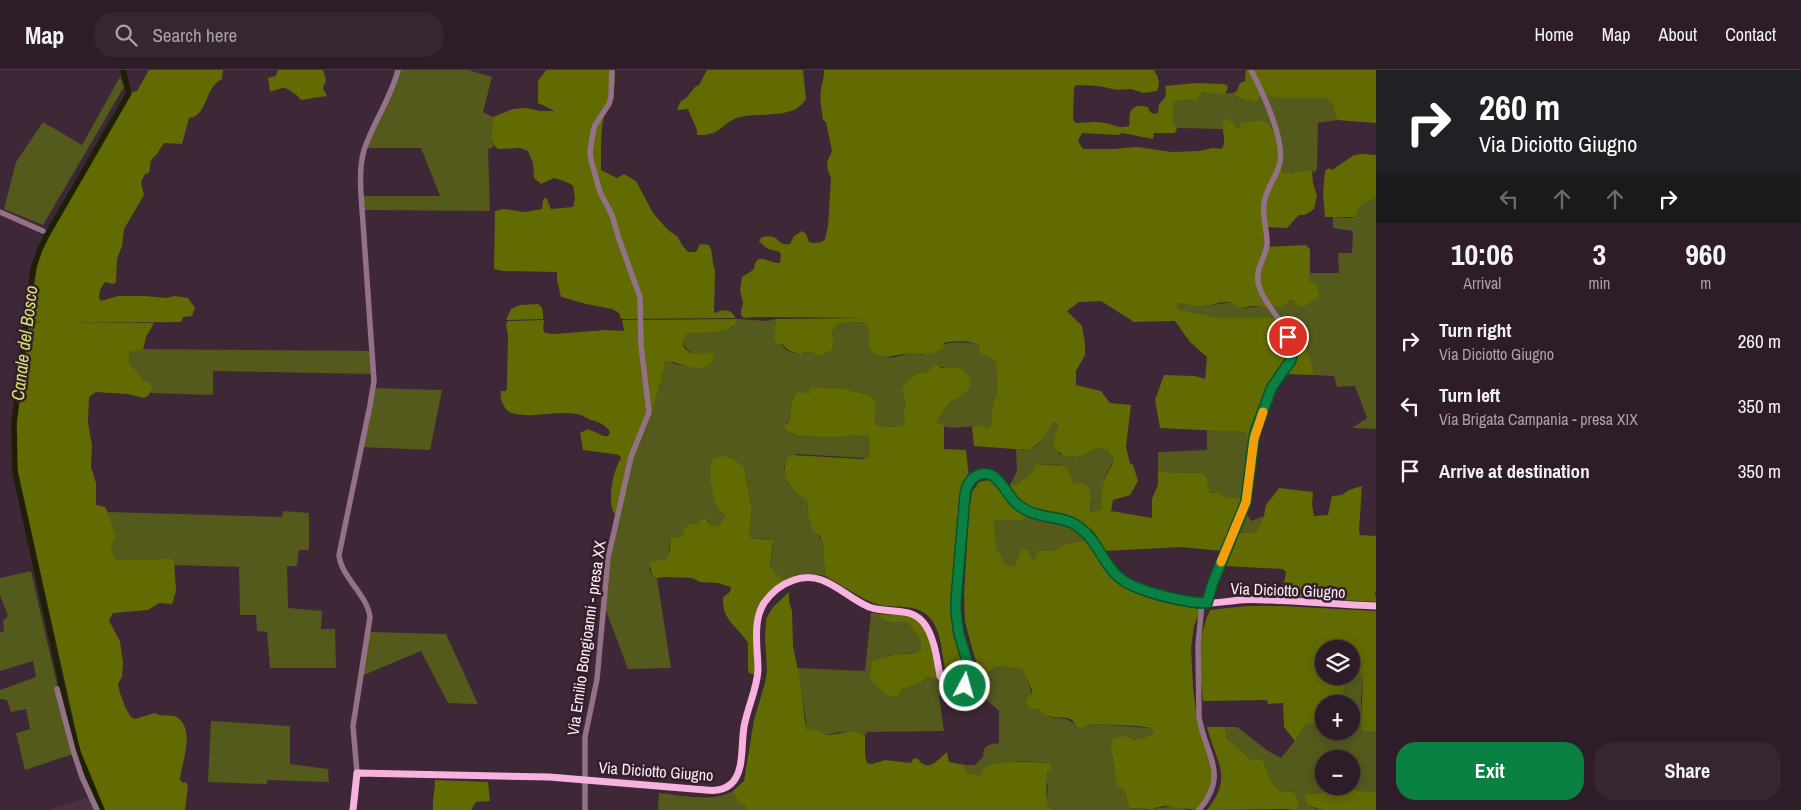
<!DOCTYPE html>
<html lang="en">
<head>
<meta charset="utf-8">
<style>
	body { margin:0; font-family:"Archivo Narrow",sans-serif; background:#362630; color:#f1f3f6; height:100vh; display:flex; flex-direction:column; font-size:19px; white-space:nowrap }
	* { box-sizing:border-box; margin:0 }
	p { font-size:16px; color:#a7a2a8 }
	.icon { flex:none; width:28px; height:28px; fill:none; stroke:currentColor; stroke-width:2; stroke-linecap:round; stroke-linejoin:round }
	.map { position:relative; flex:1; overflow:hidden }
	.sheet { display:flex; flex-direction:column; background:#2e1d28; width:425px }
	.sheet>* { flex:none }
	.top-card { background:#202124; color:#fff; overflow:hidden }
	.buttons { position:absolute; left:1315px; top:570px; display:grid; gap:10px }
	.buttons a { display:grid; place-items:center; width:45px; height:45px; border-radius:50%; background:#2e1d28; box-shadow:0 2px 12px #0003,0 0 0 1px #493b45; font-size:25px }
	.pin { position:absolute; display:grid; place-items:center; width:42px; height:42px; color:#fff; margin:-21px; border:2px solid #fff; border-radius:50%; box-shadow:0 1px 5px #0007 }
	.me { position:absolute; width:55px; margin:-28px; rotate:6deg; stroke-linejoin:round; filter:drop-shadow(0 0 4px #0008) }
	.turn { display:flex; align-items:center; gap:18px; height:105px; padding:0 20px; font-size:22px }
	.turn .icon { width:65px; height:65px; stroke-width:2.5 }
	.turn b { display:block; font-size:35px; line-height:42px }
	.lanes { display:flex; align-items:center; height:48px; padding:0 20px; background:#0003; justify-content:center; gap:25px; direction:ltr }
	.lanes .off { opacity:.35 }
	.eta { display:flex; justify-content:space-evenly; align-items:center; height:85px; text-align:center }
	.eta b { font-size:30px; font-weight:800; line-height:35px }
	.cta { display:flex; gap:10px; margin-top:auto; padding:10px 20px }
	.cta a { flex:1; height:58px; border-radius:20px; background:#0b8043; color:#fff; font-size:20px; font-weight:800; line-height:58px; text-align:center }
	.cta a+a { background:#362630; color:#f1f3f6 }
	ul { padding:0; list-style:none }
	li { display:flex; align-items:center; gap:15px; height:65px; padding:0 20px }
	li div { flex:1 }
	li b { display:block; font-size:19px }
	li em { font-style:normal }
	header { display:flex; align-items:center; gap:30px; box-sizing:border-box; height:70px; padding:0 25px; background:#2e1d28; border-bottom:1px solid #493b45 }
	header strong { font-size:24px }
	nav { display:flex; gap:28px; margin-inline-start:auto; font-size:18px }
	.search { width:350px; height:45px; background:#362630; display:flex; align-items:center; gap:12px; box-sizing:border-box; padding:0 18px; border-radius:20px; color:#a7a2a8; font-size:19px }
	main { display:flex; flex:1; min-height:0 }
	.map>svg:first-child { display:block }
	.built { fill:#4c2f41 }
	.green { fill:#535a1c }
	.forest { fill:#626b02 }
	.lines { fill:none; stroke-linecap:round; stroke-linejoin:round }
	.canal { stroke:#1d2005; stroke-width:5.5 }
	.minor { stroke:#937186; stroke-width:5.5 }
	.major { stroke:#f7b2dd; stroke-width:7 }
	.route-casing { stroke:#07532c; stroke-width:12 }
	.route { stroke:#0b8043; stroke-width:9 }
	.slow { stroke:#f59e0b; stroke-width:9 }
	.labels { text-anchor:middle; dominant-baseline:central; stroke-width:5; stroke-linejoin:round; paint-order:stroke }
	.street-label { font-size:16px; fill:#fcedf6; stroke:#341e2c }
	.water-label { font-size:18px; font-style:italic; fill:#d5e46e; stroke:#341e2c }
</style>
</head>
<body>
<header>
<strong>Map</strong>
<div class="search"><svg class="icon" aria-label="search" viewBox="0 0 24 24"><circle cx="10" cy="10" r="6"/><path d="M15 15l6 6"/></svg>Search here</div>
<nav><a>Home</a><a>Map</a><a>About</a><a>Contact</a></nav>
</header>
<main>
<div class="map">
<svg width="1376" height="740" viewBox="0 0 1376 740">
	<rect width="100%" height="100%" fill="#3e2736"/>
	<path class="built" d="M89,728L95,740H48L82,729Z"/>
	<path class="green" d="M398,0H468L492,7L483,42L493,47C493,57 489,67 494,77L488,79L490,141L362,140L361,126H440L421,78H366Z
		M120,7L124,17L43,155L4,139L16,92L43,52L82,75Z
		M1202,22L1215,24L1233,23C1237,31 1245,29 1252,31L1262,24L1279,28H1326L1332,34L1337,50L1318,53L1317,99L1314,103L1312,100C1303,99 1290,105 1282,102L1280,97L1277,65L1269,54L1261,50L1243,52L1238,59L1235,57L1222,55V59L1177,58C1171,50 1173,41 1174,31L1197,30Z
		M1376,126V359L1352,358L1367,348L1355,316L1337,317L1334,306L1314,305C1311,285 1299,265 1287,249C1261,246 1236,248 1211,247L1207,245L1180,240L1177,238L1178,233L1205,236L1232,232L1242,238L1265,236L1273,239L1289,230L1297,233L1308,212L1310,203H1339L1338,183H1352L1353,161L1333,158V147L1352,148L1360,135Z
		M737,249L767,251L776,249C776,259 778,275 788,281C792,283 797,283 801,285L808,280H812L816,284L828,282L834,276L832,263L836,255L849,252L867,253L872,282L874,285C880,287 890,288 896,287C904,285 913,281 921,285C938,276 946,271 966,273C971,273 974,273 978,275V279L996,291L997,321L992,338L991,355L987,358C973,352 948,364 937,352C938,351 947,336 948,335C958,323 973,329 969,305C955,294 948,300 933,295L927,302L918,303L910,308L902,318L905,335L903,344L905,353L903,356L884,357L875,354L876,334L872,326L842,318L811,317L809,325L805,323L795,324L791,336L790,349L787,352L785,360L798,366L819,367H842L855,365H868L870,369V387L866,388L796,384L784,396L788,414L807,431L808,445L823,474L825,506C817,504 809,503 801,505C797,505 793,509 789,509C780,512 775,503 770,497L773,475L769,469L751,468L749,464L752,441L744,397L734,389L711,397L713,423L716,436L725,447L720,454L715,456L711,455L709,451L693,453L683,466L670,468L669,485L666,489L649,498L653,506L657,508L671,598L628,599L605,538L610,490L621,436L627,424L629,398L657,326L666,291H670L674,294L704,298L711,292L707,285C697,287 685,282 683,271L686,264L690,262L703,263L733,258Z
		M134,279L373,281L374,304L213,301V325L151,323L152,318L148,311L143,310L138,302L129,294L130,281Z
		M372,318L442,320L430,380L361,377Z
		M1053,352H1057L1058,356L1055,364L1059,384L1076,387L1096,377L1111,383L1113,392L1105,406L1102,421V439L1090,442L1091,432L1074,416L1070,402L1059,395L1036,394L1030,405L1017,415L1011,413L1017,401L1016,379C1036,385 1045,366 1053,352Z
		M1257,356H1261L1247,444L1251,451L1264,446L1256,462L1238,463C1238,451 1240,439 1239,427L1225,428L1215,422L1210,423L1206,405L1202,403L1158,402V382L1207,380V360L1243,362L1247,364Z
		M283,441L309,443V480H299L297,496H287L288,538L322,541L321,559H335L336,598H270L267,562L257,561L256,545H240L239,497L174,495V490L169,488L156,490H117L114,487L111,476C117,466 112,453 108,442L282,447Z
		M1026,446L1072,458L1087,470L1064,474L1052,481L1039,480L1035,489L1031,488L1030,484L1021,480L1014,496L1005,494L997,479L994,453L997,450H1024Z
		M31,501L73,684L25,700L16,663L30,659L26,639L11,642L7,630L0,629V620L36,607L33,591L0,601V562L4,561L3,551L8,546L0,525V508Z
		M871,542L878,544C885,556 897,550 908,553L921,571V580L917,582L889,585L881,590L872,591L869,608L881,620L898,627L902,619L925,607L938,609L941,617L945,620V624L939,626L944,661L867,662L865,666L862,664L840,662L827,665L819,660H805L806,651L797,598L865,601Z
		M368,562L446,564L478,634L448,633L421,581L359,607Z
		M997,596C1003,596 1014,595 1020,598C1029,603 1032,636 1042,643C1054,652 1066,643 1077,657L1091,656L1095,654L1151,658L1154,661C1146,673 1125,669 1113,668L1112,686L1117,716L1125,721L1129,738C1136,738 1143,740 1150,739C1162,738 1178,734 1187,740H1053L1048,737L1046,733L1048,719L1046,706L1049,693L1019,691L997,694L980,705L967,703L964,699L965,695H975L983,687L984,679L988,675L999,673V641L977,621L987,604Z
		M1353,596L1357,597L1363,608L1361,631L1364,661H1376V719L1373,722H1360L1343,716H1351V689H1324V716H1329V719L1322,723L1305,724V728L1312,738L1323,740H1298V730L1293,722L1280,721L1271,711L1263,690L1250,689L1231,671L1227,670L1225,657H1237L1268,681L1281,688L1297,668L1302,656L1306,653L1324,654V661H1351V634H1339L1347,608L1351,606Z
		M211,651L290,656V694L328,699L329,712L267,710V714L208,712Z
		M733,721L738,731L746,736V740H658L659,723C682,725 712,733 733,721Z"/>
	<path class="forest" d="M149,0H223L222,9C208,15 207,37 197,45C195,47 192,47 189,48L182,74L164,73L157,84L151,90L149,103L145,104L141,112L144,125L124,159L122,176L117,189L116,212L113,214L105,212L100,220L99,228L101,231L118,226H145L166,228L175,226L188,228L195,238L192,246L183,247L181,252L62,253L28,251L38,192L44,172L129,23L137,21Z
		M278,0H323L326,10L323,18L327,26L301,30C297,25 289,18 283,18C277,19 275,21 270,21L268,8L276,6Z
		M546,0H614C617,22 611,20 606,37C600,57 601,80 601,100L617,108L624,104L636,111L653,143L667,159L678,167L682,175L688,182H696L700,174L709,175C714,183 711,192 715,200L714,243C724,239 730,238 736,248L621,249L619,243L612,239L586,234L561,227L557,210V202L503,201L494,199L495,141L504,139L525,142L542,139L543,130L546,127L551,139L573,137L575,129L573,116L569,113L554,108L541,114L534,108L533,93L528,81L520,78L498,79C487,71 493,58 493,47L513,39L527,38L540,41H555L538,33V11Z
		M707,0H803L806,29C794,50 760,42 740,47C721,52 723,66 697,65V60L688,39L677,40L680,32L687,27L695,17L699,15Z
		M824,0H1154C1158,7 1161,13 1157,21L1144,23L1131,19L1117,20L1099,16L1076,15L1074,18L1073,50L1076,53C1086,53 1096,51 1105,53C1116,54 1115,59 1129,56C1130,52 1129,48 1130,43C1132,35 1142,35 1148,37L1150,42L1154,44L1158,43L1159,34C1166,28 1167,25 1165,16L1196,13L1224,14L1228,16L1227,20L1225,24H1215L1202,22L1197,30L1174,31C1173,41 1171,50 1177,58L1175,63H1154L1153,69L1122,63L1118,65L1082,63L1078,71L1083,79H1114L1137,77L1172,82L1199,81L1213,78L1222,79C1229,65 1216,56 1227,48L1234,53L1235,57L1238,59L1242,52L1261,50L1269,54L1277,65L1280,97L1282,102C1290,105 1303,99 1312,100L1313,113L1317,126L1314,139L1305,145H1299L1287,158L1266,157V177L1306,175L1310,179V203L1309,211L1317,214L1319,227L1304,236H1299L1293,231L1289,230C1281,242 1266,236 1255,236C1249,236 1244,238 1238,238C1229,226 1215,236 1203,236C1195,236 1187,234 1178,233L1177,237L1180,240L1207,245L1211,247C1236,248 1261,246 1287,249C1299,265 1311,284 1314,305L1285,304L1275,318L1261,356H1257L1252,368H1248L1247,364L1243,362L1160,358L1155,330L1164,305L1195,306L1205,309L1207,287L1190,272L1175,251L1134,252L1101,231L1079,232L1067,241L1082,256L1085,273V285L1076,301V315L1101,321L1110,333L1131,335L1126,377L1130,393L1133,395L1138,411L1130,425L1113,430L1111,441L1152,448V429L1158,415V402L1202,403L1206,405L1210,423L1219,422L1225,428L1239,427L1242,430L1238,443V463L1256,462L1264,446L1266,435L1279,418L1313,422L1312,434L1314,446L1328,445L1332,426L1342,425L1349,420L1362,416L1359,461L1360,465L1376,466V522L1374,524L1376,525V532L1277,526L1278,519L1284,513L1286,502L1283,499L1225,496C1226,490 1227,485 1222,481L1181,477L1106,481L1093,461L1076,449L1027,436L1022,433L1010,416L1011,413L1016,415L1030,405L1036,394L1064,396L1070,402L1074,415L1077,413C1095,413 1090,429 1090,442L1102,439C1102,429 1101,417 1105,408C1106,404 1109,401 1111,397C1117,385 1107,379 1096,378L1081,386L1076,387L1063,385L1053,377L1055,364L1058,356L1057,352H1053L1045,367L1030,380L974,376L972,357L979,355L987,358L991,355L992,338L997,321L996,291L980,283L978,275C968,270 954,271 944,273L943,278C930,287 919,283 905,284C893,285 888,289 874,285L870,278L867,253L849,252L836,255L832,263L834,272L832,280L819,286C812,282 808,278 801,285L788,280L782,274L777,273L774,270L776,249L871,248L753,247L744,248L741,245V241L743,233L740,220L742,207L753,200C755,198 754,194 756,192C759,184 773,194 780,193L781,184L778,181C769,180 765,178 759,171L762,167C782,163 774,176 790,174L794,166L802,161L806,164L809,172L813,173L822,172L825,169L828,156L831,108L828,101L827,92L832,81L826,52L823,50C822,41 819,29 821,20C822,13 824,8 824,0Z
		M1246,0H1376V53L1337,50L1332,34L1326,28H1279L1262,24L1256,31C1249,31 1237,30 1233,23L1237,21L1240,13L1245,11Z
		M1363,84L1376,85V126C1367,134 1357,133 1356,147H1325L1323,124L1325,101L1329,98L1332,100L1354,85Z
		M538,234C544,238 543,243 543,249L506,250L511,239L520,235Z
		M737,249L736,254C729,262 712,262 702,263C696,264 692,261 686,264C686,265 683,271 683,272C683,285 702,287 711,282L714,284C711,311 679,291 666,291L657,326L653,338L643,357L628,407L627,424L618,445L614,443C607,430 613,401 621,388L619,385L614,384L583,380L580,363L588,359L604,366H608L610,362C606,355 599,352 591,350C586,348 583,345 577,344C556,340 533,349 512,343C504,341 499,328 501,321H506L507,317L508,265L506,256L507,251L544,250L543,259L545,263L554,264L607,260L624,261L622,250Z
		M29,252L154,253L146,267L143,280L130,281L129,294L138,302L143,310L148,311L153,318L148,326L144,328L127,324L96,322L89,327L88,353L92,375L91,397L96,413V435L105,437C110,445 112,456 116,466L111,476L114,487L118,490H156L169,488L174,490L176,521L172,534L159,533L148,540L113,543L109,551L120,571L123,593L122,607L118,614L120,623L126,639L131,647L135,649L155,643C162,648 171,643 178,648C196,662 181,693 180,710L183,713L186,712L188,716L185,740H104L90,710L82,688L16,393C13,346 24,299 29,252Z
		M933,295H937L941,298C952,297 966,297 971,310C970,328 956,325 948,335C947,336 938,351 937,352L944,356V379L966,380L969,408L967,411L954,536L968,602L966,613L955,615L949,611C941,593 944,569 933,552C920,532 899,539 880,535C861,530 843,515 825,506L823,474L820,466L813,461L808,445L807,431C804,428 801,427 798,424C785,413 782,403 787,388L791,385L862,389L870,387V370L868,365H855L842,367H819L798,366L785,360V356L790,349L791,336L795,324L800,322L809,324V320L811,317L842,318L872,326L876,334L875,354L884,357L902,356L905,353L903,344L905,335L902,318L910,308L918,303L927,302Z
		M722,386L734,389L744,397L752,441L749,464L751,468L773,470L770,497L782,509H790L759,539L756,605L749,603L748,599V573C737,555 722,552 723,527L730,522L731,517L718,513L700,512L692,508L666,507L657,508L653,506L649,493L666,489L670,481V468L683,466V461L689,454L697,453L705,448L711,455L715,456L720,454L725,447C723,443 719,441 717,438C713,431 708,398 712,391C714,388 718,388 722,386Z
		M988,410C1005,416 1009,439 1026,446L1024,450H997L994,453L997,479L1005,494L1014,496L1021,480H1029L1031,488L1035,489L1038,480L1052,481L1064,474L1087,470C1095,480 1100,493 1108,503C1127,527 1171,535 1201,539L1194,556L1191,578L1193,617L1197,651L1212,699L1213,715L1197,740L1164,736L1151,739L1129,738L1125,721L1117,716L1116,712L1111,677L1113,668L1126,666L1134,670C1141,668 1150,668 1154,661L1151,658L1138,656L1095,654L1081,658L1077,657L1072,650L1067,648L1053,647L1044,645L1038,639H1029L1026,631L1027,627L1032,625V620L1023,601L1020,598L997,596L987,604L977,621L974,618L978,609V600L965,552L964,524L969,441L972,422L979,412Z
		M789,522V532L792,541L793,576L800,611L806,660H819L827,665C839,665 855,657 865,666V685L867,693L872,694L885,690L911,693L913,689L917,688C929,704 938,689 947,682L949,692L965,695L964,699L967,703L980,705L984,698C1000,689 1030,692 1049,693L1051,696L1052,700L1047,702C1047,705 1046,733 1047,735C1048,737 1051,739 1053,740H746V736L738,732L733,721L744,711L754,650L765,613L767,601L765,568L766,549L773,537Z
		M1246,536H1282L1376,541V661H1364L1361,658L1363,608L1357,597L1353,596L1351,599V579H1324V606H1348L1339,634H1324V654C1299,653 1307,653 1295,671L1284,657L1283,633L1268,634L1267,630L1203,631C1199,597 1196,572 1210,540Z
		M878,544C889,545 901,544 910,547C934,555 933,589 938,609L925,607L923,611L902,619L898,627C887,628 876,616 869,608L872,591C878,590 882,589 888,586C898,582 911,586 921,580V571L908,553C897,550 885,556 878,544Z
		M1207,657H1225L1227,670L1231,671L1250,689L1263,690L1271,711L1280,721L1293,722C1299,728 1298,733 1298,740L1282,739L1207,740C1234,706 1216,693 1207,657Z
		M435,710L488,712L490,731L476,732L471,740H433C432,731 435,720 435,710Z
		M1329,716C1344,716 1358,722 1373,722L1376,719V740H1323L1308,736L1305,728V724L1322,723L1329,719Z"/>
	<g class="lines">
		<path class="canal" d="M102,740L78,682L71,657L15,402L14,354L33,199L40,179L47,165L129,23L123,0"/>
		<path class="minor" d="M0,142L43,161
			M1207,533C1217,498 1236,466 1246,431C1252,408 1248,382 1256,360C1261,344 1267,326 1276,311C1280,303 1291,296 1292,286C1296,260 1262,236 1258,212C1256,197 1265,189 1267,175C1268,162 1262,148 1264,134C1265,120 1275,109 1279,96C1287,73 1262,21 1251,0
			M57,619L73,680L82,707L97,740
			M357,703L353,656L370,547C367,524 341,507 339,485L370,335L374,311L361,124C360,109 360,94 364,80C373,53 391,28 398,0
			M585,740V667L597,609L608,488L631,387L649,342L641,275L640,227L619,169L612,145L600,122L591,90L590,82L593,62L595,55L609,34L611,27L612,0
			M1199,740C1230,704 1205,685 1199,647L1198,575L1202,533"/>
		<path class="major" d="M353,740L357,703L549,707L706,720C714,721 724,720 731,714C746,700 740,670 745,652C749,634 757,618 758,600C758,580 752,551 764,533C771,523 782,514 794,510C824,499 843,526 869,537C887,544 909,536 923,552C934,565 937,589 940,606C947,617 966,629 970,608C972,595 959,565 956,549C954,528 958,506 959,485C961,464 959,438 966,418C967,414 969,411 972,408C992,389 1006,425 1017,434C1036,450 1062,443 1080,458C1098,472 1104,497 1123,510C1140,521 1182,532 1202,533C1215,534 1228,531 1240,530C1250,529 1260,530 1270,530C1306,531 1341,535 1376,536"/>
	</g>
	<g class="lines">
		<defs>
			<path id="route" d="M965,616L970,607V600L959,564L956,542V530L965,425C966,417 969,410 976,406C996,395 1005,423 1016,433C1019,436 1024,439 1028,441C1044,449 1065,446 1079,457C1100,472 1104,501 1129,514C1147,523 1187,533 1207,533L1212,515L1246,432L1255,362L1272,317L1291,290L1292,279L1288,267"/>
		</defs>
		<use href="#route" class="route-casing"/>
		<use href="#route" class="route"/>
		<path class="slow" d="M1221,492L1246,432L1254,369L1263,342"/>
	</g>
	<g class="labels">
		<g class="street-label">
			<text transform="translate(1288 520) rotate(2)">Via Diciotto Giugno</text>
			<text transform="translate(586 568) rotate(-82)">Via Emilio Bongioanni - presa XX</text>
			<text transform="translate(656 701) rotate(4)">Via Diciotto Giugno</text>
		</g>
		<g class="water-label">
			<text transform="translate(24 273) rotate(-83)">Canale del Bosco</text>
		</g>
	</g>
</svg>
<div class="buttons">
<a><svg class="icon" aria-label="layers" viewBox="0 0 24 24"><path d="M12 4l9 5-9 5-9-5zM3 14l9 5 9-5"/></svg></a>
<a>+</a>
<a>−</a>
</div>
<div class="pin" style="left:1288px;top:267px;background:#d93025"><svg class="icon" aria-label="arrive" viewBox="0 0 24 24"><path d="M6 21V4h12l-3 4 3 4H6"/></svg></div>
<svg class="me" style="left:965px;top:616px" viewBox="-20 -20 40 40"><circle r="17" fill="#0b8043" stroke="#fff" stroke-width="3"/><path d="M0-11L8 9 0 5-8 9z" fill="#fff"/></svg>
</div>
<section class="sheet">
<div class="top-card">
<div class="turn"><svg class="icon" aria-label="right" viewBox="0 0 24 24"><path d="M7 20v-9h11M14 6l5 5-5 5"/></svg><div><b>260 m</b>Via Diciotto Giugno</div></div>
<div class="lanes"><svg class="icon off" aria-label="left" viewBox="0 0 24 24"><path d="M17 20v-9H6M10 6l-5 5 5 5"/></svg><svg class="icon off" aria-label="ahead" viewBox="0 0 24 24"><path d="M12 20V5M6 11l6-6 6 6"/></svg><svg class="icon off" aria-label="ahead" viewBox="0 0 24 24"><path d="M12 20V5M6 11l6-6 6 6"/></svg><svg class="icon" aria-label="right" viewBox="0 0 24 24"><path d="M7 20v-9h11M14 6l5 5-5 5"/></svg></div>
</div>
<div class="eta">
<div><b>10:06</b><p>Arrival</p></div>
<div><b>3</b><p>min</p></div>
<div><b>960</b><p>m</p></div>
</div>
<ul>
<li><svg class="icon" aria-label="right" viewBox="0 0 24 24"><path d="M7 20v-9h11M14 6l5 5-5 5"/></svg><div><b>Turn right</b><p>Via Diciotto Giugno</p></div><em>260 m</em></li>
<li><svg class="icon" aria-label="left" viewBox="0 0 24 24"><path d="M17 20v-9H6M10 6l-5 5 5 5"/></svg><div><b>Turn left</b><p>Via Brigata Campania - presa XIX</p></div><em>350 m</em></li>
<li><svg class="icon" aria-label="arrive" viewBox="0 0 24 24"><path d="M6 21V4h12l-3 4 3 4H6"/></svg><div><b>Arrive at destination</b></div><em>350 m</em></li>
</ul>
<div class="cta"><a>Exit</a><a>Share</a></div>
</section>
</main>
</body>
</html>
